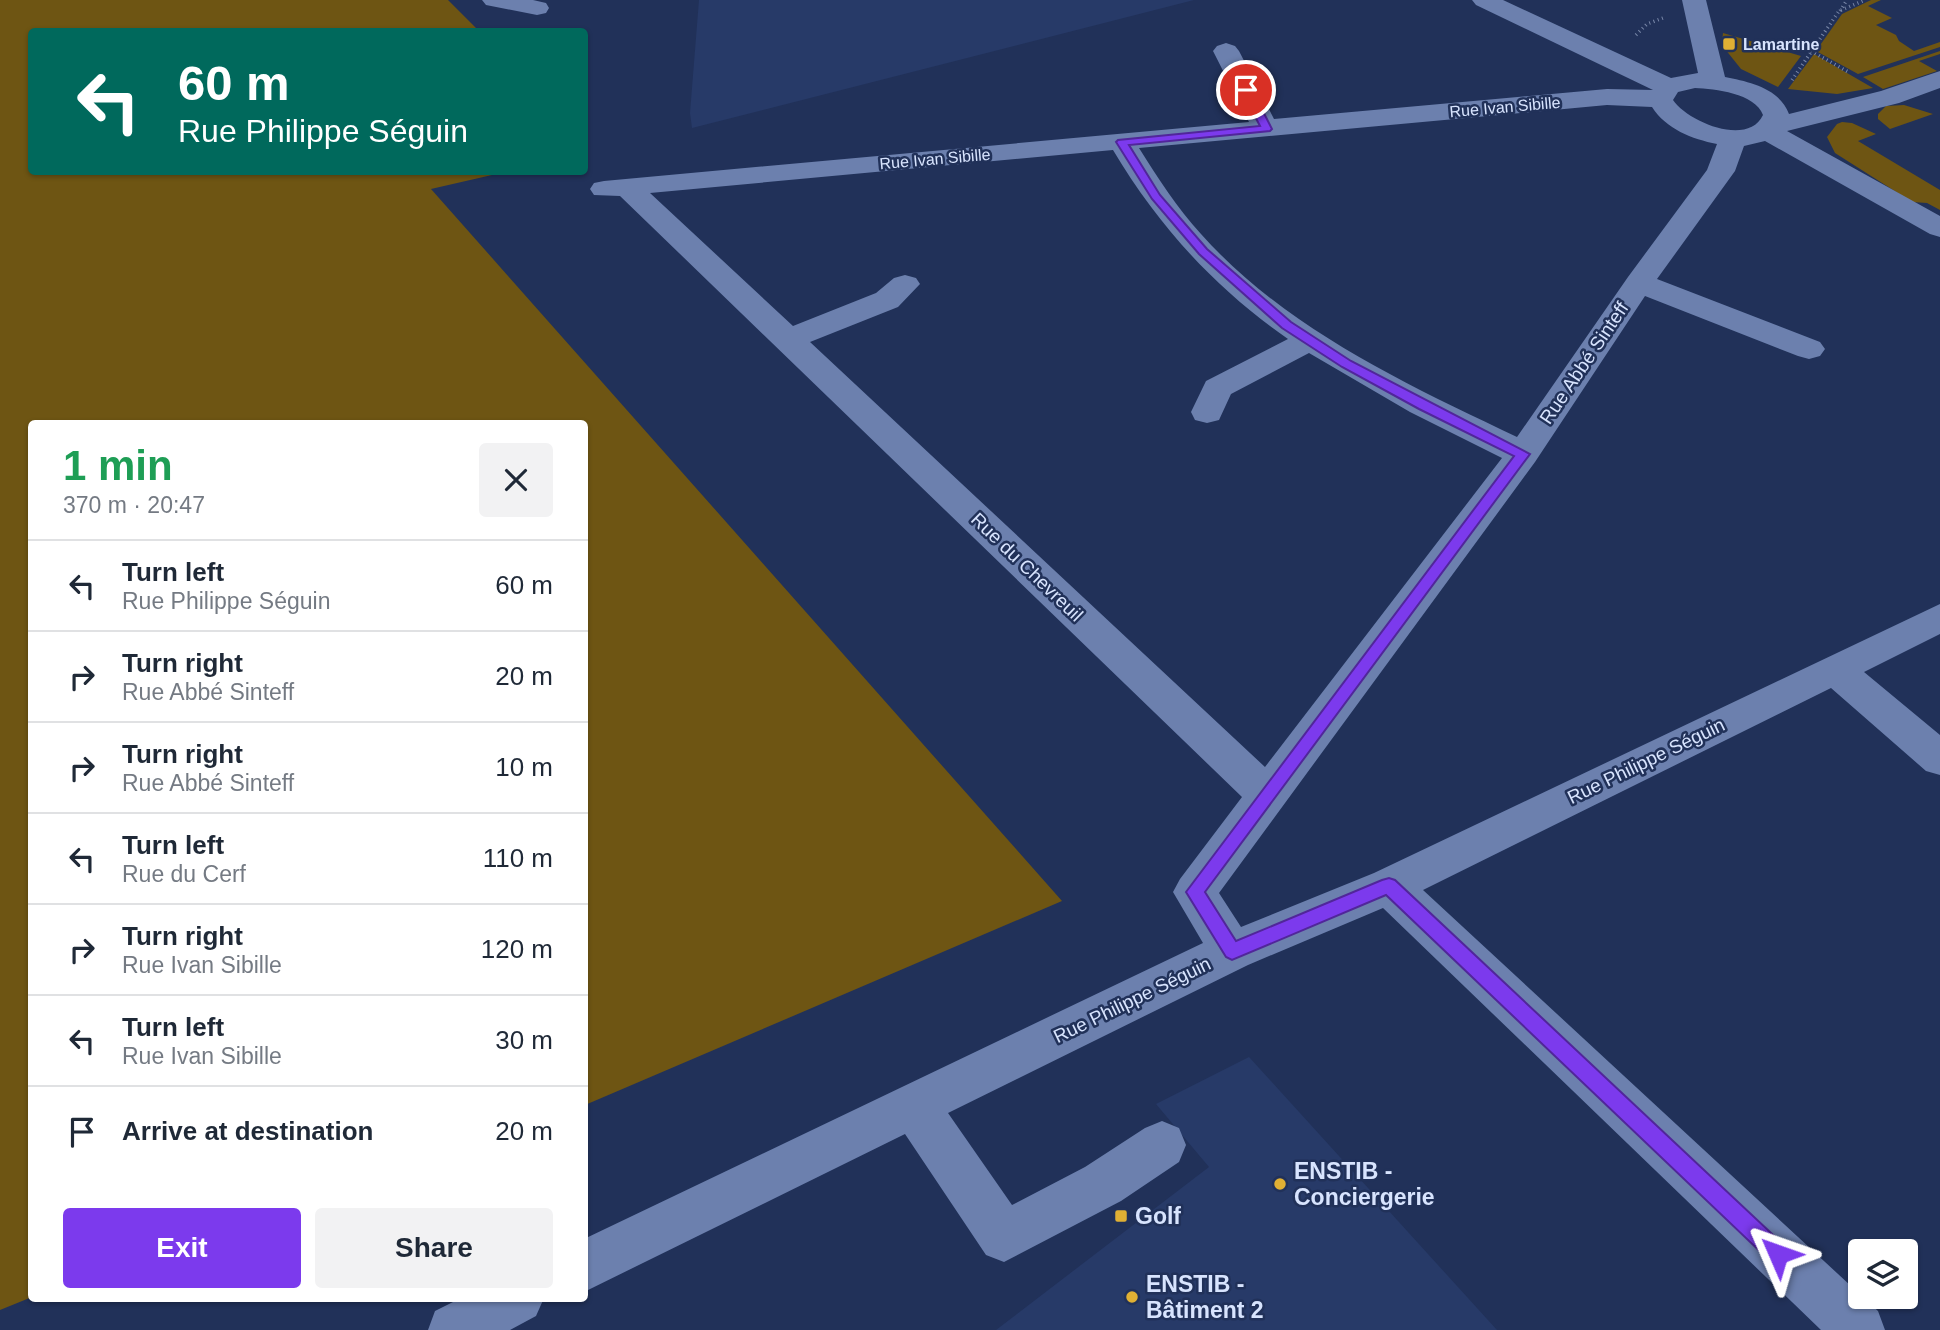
<!DOCTYPE html>
<html lang="en">
<head>
<meta charset="utf-8">
<style>
	body { margin:0; font-family:Arial,sans-serif; background:#f2f2f3; color:#1f2937; height:100vh; display:flex; flex-direction:column; font-size:26px; white-space:nowrap }
	* { box-sizing:border-box; margin:0 }
	p { font-size:23px; color:#747a83 }
	.icon { flex:none; width:38px; height:38px; fill:none; stroke:currentColor; stroke-width:2; stroke-linecap:round; stroke-linejoin:round }
	.map { position:relative; flex:1; overflow:hidden }
	.details { position:absolute; left:28px; top:420px; width:560px; height:882px; display:flex; flex-direction:column; background:#fff; border-radius:7px; box-shadow:0 2px 5px #0004 }
	.details>* { flex:none }
	.hud { position:absolute; left:28px; top:28px; width:560px; height:147px; border-radius:7px; box-shadow:0 2px 5px #0004; background:#00695c; color:#fff; overflow:hidden }
	.buttons { position:absolute; left:1848px; top:1239px; display:grid; gap:14px }
	.buttons a { display:grid; place-items:center; width:70px; height:70px; border-radius:7px; background:#fff; box-shadow:0 2px 5px #0004; font-size:35px }
	.pin { position:absolute; display:grid; place-items:center; width:60px; height:60px; color:#fff; margin:-30px; border:4px solid #fff; border-radius:50%; box-shadow:0 2px 7px #0007 }
	.me { position:absolute; width:77px; margin:-38px; rotate:313deg; stroke-linejoin:round; filter:drop-shadow(0 0 5px #0008) }
	.turn { display:flex; align-items:center; gap:24px; height:147px; padding:0 35px; font-size:32px }
	.turn .icon { width:91px; height:91px; stroke-width:2.5 }
	.turn b { display:block; font-size:49px; line-height:60px }
	.round { display:grid; place-items:center; flex:none; width:74px; height:74px; border-radius:7px; background:#f2f2f3 }
	.summary { display:flex; align-items:center; justify-content:space-between; height:119px; padding:0 35px }
	h1 { font-size:42px; font-weight:700; line-height:52px; color:#1e9e55 }
	.action { display:flex; gap:14px; margin-top:auto; padding:14px 35px }
	.action a { flex:1; height:80px; border-radius:7px; background:#7c3aed; color:#fff; font-size:28px; font-weight:700; line-height:80px; text-align:center }
	.action a+a { background:#f2f2f3; color:#1f2937 }
	ul { padding:0; list-style:none }
	li { display:flex; align-items:center; gap:21px; height:91px; padding:0 35px; border-top:2px solid #e0e1e3 }
	li div { flex:1 }
	li b { display:block; font-size:26px }
	li em { font-style:normal }
	.map>svg:first-child { display:block }
	.built { fill:#273a68 }
	.green { fill:#6e5513 }
	.lines { fill:none; stroke-linecap:round; stroke-linejoin:round }
	.path { stroke:#7987a8; stroke-width:3.5; stroke-dasharray:1 3.5; stroke-linecap:butt }
	.minor { fill:#6c80ae; fill-rule:evenodd }
	.route { fill:#7c3aed; stroke:#51269a; stroke-width:2 }
	.poi-dot { fill:#e0b034; stroke:#213159; stroke-width:2.5 }
	.labels { text-anchor:middle; dominant-baseline:central; stroke-width:5; stroke-linejoin:round; paint-order:stroke }
	.far-poi-label { font-size:16px; font-weight:bold; fill:#d8e4fe; stroke:#213159; text-anchor:start }
	.far-street-label { font-size:16px; fill:#d8e4fe; stroke:#213159 }
	.street-label { font-size:19px; fill:#d8e4fe; stroke:#213159 }
	.near-poi-label { font-size:23px; font-weight:bold; fill:#d8e4fe; stroke:#213159; text-anchor:start }
</style>
</head>
<body>
<div class="map">
<svg width="1940" height="1330" viewBox="0 0 1940 1330">
	<rect width="100%" height="100%" fill="#213159"/>
	<path class="built" d="M699,0H1194L692,128L690,113Z
		M1249,1057L1497,1330H996L1209,1167L1156,1104Z"/>
	<path class="green" d="M0,0H448L479,31L32,32V172H505L431,189L1062,901L585,1105L584,424H32V1297L0,1310Z
		M1871,0H1881L1868,6L1892,18L1876,25L1896,35L1899,41L1914,51L1940,42V47L1858,74L1816,51L1842,14Z
		M1723,33L1801,56L1778,87L1741,69L1725,49H1731L1729,43L1722,42Z
		M1940,51V54L1919,61L1937,71L1883,89L1863,77Z
		M1814,54L1873,88L1837,94L1788,89Z
		M1904,105L1933,114L1890,129L1878,119V114L1886,106Z
		M1842,122L1852,123L1876,134L1858,141L1940,190V210L1927,203L1912,202L1835,153L1827,137L1837,124Z"/>
	<g class="lines">
		<path class="path" d="M1840,11L1847,0
			M1636,35L1647,24L1663,18
			M1811,51L1850,73
			M1792,80L1839,11L1865,0"/>
		<path class="minor" d="M482,0H533L546,3L549,8L546,13L537,15L486,5Z
			M1472,0H1503L1671,78L1698,73L1682,0H1706L1725,77C1750,82 1779,88 1789,114L1881,91L1940,71V88L1899,103L1787,131L1940,216V237L1930,234L1765,141L1744,146L1735,171L1657,279L1820,342L1825,349L1820,356L1809,359L1798,356L1645,296L1535,462L1219,893L1241,927L1374,873L1940,604V634L1864,672L1940,735V775L1926,771L1831,688L1423,890L1878,1311L1885,1330H1821L1383,908L1248,965L948,1113L1012,1205L1085,1167L1145,1128L1162,1121L1179,1128L1186,1145L1179,1162L1121,1201L1004,1262L986,1255L905,1134L584,1292V1239L1203,943L1173,892L1180,879L1242,797L620,196L594,195L590,189L594,183L604,181L1249,122L1213,51L1217,46L1226,43L1235,46L1239,51L1274,119L1607,89L1653,90L1476,5ZM1695,88C1715,89 1755,93 1763,115C1748,147 1688,122 1673,100L1678,92ZM1607,105L1652,107C1666,129 1692,139 1717,144L1707,170L1628,277L1517,437C1405,384 1285,328 1201,234C1177,208 1158,178 1139,148ZM1113,150C1159,227 1215,288 1288,339L1206,381L1191,412L1195,420L1207,423L1219,420L1231,394L1309,353L1410,412L1502,458L1265,767L810,342L898,307L920,284L916,278L905,275L894,278L876,293L793,326L650,193Z
			M461,1298H544L536,1316L510,1330H428L435,1311Z"/>
	</g>
	<path class="route" d="M1246,86L1252,90L1272,129L1270,131L1129,145L1160,195L1207,249L1291,322L1351,361L1530,454L1205,892L1236,941L1382,880L1389,878L1395,880L1785,1246L1788,1254L1785,1261L1778,1264L1770,1261L1386,895L1232,960L1226,957L1186,892L1514,456L1419,409L1342,367L1282,328L1199,254L1152,199L1116,142L1118,140L1260,126L1241,90Z"/>
	<g class="poi-dot">
		<rect x="1722" y="37" width="14" height="14" rx="3.5"/>
		<circle cx="1280" cy="1184" r="7"/>
		<rect x="1114" y="1209" width="14" height="14" rx="3.5"/>
		<circle cx="1132" cy="1297" r="7"/>
	</g>
	<g class="labels">
		<g class="far-poi-label">
			<text x="1743" y="44">Lamartine</text>
		</g>
		<g class="far-street-label">
			<text transform="translate(1505 107) rotate(-5)">Rue Ivan Sibille</text>
			<text transform="translate(935 159) rotate(-5)">Rue Ivan Sibille</text>
		</g>
		<g class="street-label">
			<text transform="translate(1584 363) rotate(-56)">Rue Abbé Sinteff</text>
			<text transform="translate(1027 567) rotate(44)">Rue du Chevreuil</text>
			<text transform="translate(1646 761) rotate(-26)">Rue Philippe Séguin</text>
			<text transform="translate(1132 1000) rotate(-26)">Rue Philippe Séguin</text>
		</g>
		<g class="near-poi-label">
			<text x="1294" y="1171">ENSTIB -<tspan x="1294" dy="26">Conciergerie</tspan></text>
			<text x="1135" y="1216">Golf</text>
			<text x="1146" y="1284">ENSTIB -<tspan x="1146" dy="26">Bâtiment 2</tspan></text>
		</g>
	</g>
</svg>
<div class="buttons">
<a><svg class="icon" aria-label="layers" viewBox="0 0 24 24"><path d="M12 4l9 5-9 5-9-5zM3 14l9 5 9-5"/></svg></a>
</div>
<div class="pin" style="left:1246px;top:90px;background:#d93025"><svg class="icon" aria-label="arrive" viewBox="0 0 24 24"><path d="M6 21V4h12l-3 4 3 4H6"/></svg></div>
<svg class="me" style="left:1778px;top:1254px" viewBox="-20 -20 40 40"><path d="M0-17L14 15 0 8-14 15z" fill="#7c3aed" stroke="#fff" stroke-width="4"/></svg>
<div class="hud">
<div class="turn"><svg class="icon" aria-label="left" viewBox="0 0 24 24"><path d="M17 20v-9H6M10 6l-5 5 5 5"/></svg><div><b>60 m</b>Rue Philippe Séguin</div></div>
</div>
<section class="details">
<div class="summary"><div><h1>1 min</h1><p>370 m · 20:47</p></div><a class="round"><svg class="icon" aria-label="close" viewBox="0 0 24 24"><path d="M6 6l12 12M18 6L6 18"/></svg></a></div>
<ul>
<li><svg class="icon" aria-label="left" viewBox="0 0 24 24"><path d="M17 20v-9H6M10 6l-5 5 5 5"/></svg><div><b>Turn left</b><p>Rue Philippe Séguin</p></div><em>60 m</em></li>
<li><svg class="icon" aria-label="right" viewBox="0 0 24 24"><path d="M7 20v-9h11M14 6l5 5-5 5"/></svg><div><b>Turn right</b><p>Rue Abbé Sinteff</p></div><em>20 m</em></li>
<li><svg class="icon" aria-label="right" viewBox="0 0 24 24"><path d="M7 20v-9h11M14 6l5 5-5 5"/></svg><div><b>Turn right</b><p>Rue Abbé Sinteff</p></div><em>10 m</em></li>
<li><svg class="icon" aria-label="left" viewBox="0 0 24 24"><path d="M17 20v-9H6M10 6l-5 5 5 5"/></svg><div><b>Turn left</b><p>Rue du Cerf</p></div><em>110 m</em></li>
<li><svg class="icon" aria-label="right" viewBox="0 0 24 24"><path d="M7 20v-9h11M14 6l5 5-5 5"/></svg><div><b>Turn right</b><p>Rue Ivan Sibille</p></div><em>120 m</em></li>
<li><svg class="icon" aria-label="left" viewBox="0 0 24 24"><path d="M17 20v-9H6M10 6l-5 5 5 5"/></svg><div><b>Turn left</b><p>Rue Ivan Sibille</p></div><em>30 m</em></li>
<li><svg class="icon" aria-label="arrive" viewBox="0 0 24 24"><path d="M6 21V4h12l-3 4 3 4H6"/></svg><div><b>Arrive at destination</b></div><em>20 m</em></li>
</ul>
<div class="action"><a>Exit</a><a>Share</a></div>
</section>
</div>
</body>
</html>
